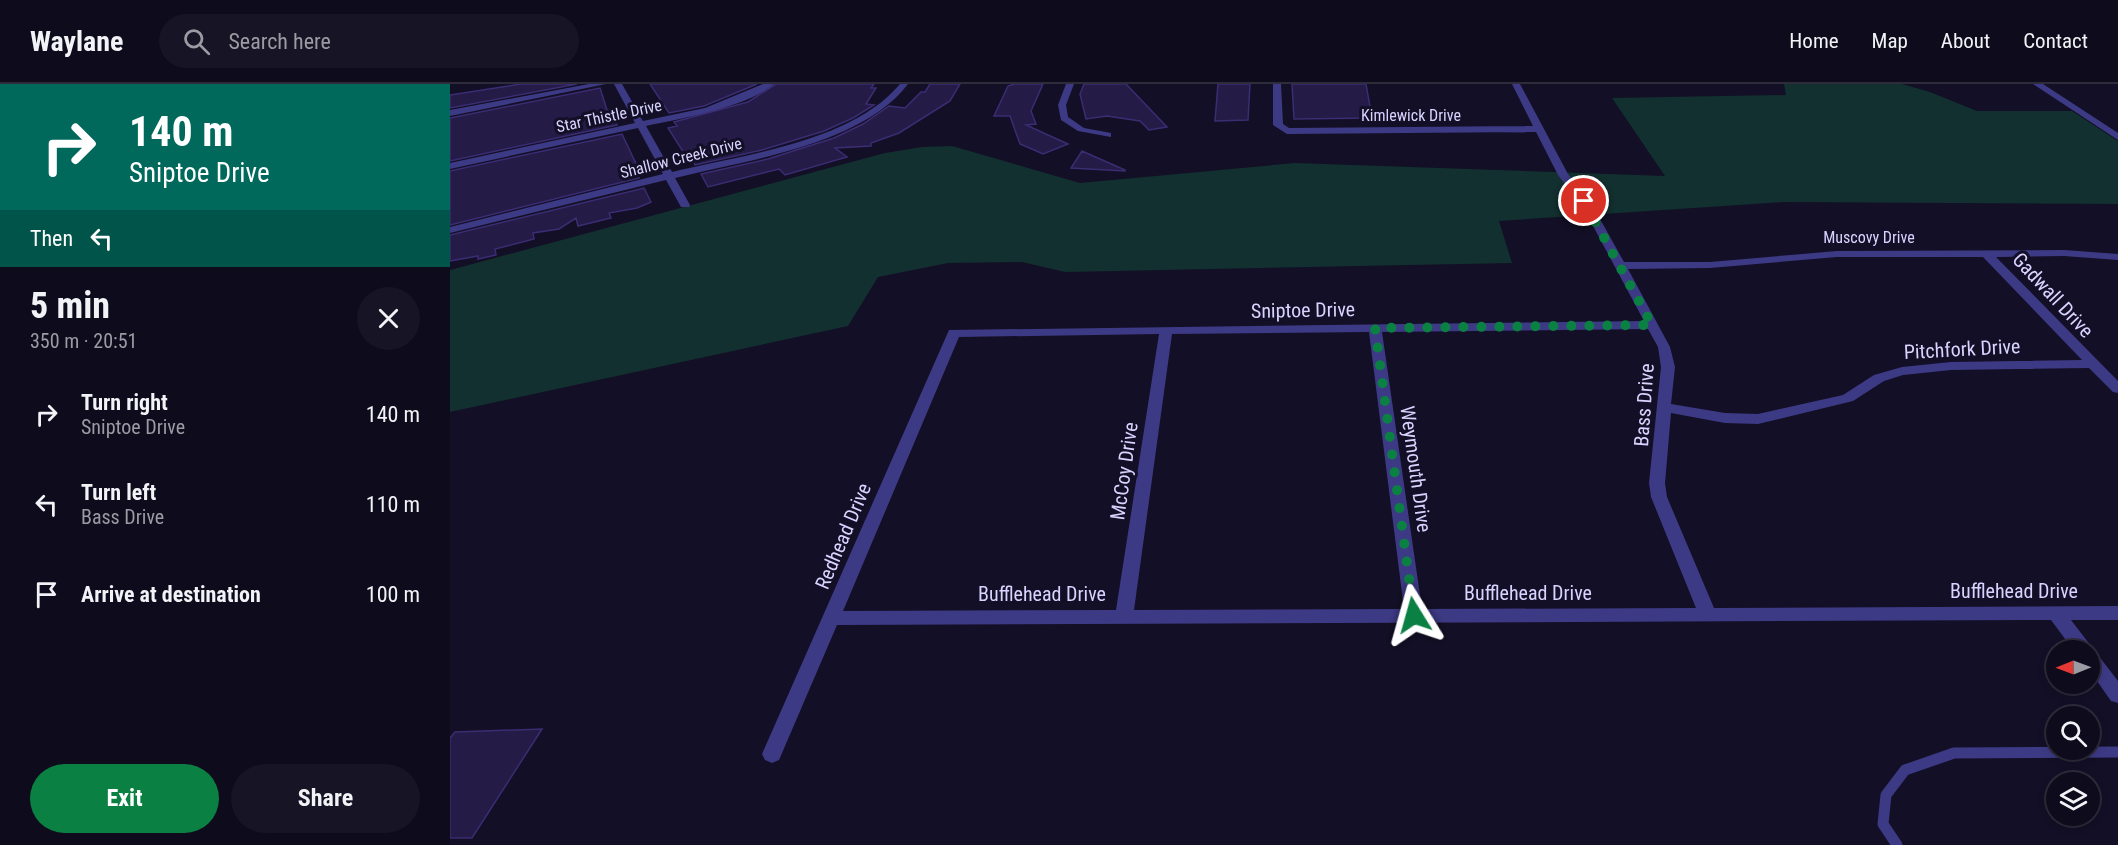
<!DOCTYPE html>
<html lang="en">
<head>
<meta charset="utf-8">
<style>
	body { margin:0; font-family:"Roboto Condensed",sans-serif; background:#171425; color:#f1f3f6; height:100vh; display:flex; flex-direction:column; font-size:22px; white-space:nowrap }
	* { box-sizing:border-box; margin:0 }
	p { font-size:20px; color:#9b9ba3 }
	.icon { flex:none; width:33px; height:33px; fill:none; stroke:currentColor; stroke-width:2; stroke-linecap:round; stroke-linejoin:round }
	.map { position:relative; flex:1; overflow:hidden }
	.side { display:flex; flex-direction:column; background:#0e0b1c; width:450px }
	.side>* { flex:none }
	.hud { background:#00695c; color:#fff; overflow:hidden }
	.needle { width:39px; rotate:269deg }
	.tools { position:absolute; left:1596px; top:556px; display:grid; gap:12px }
	.tools a { display:grid; place-items:center; width:54px; height:54px; border-radius:50%; background:#0e0b1c; box-shadow:0 3px 9px #0003,0 0 0 2px #2e2b3b; font-size:30px }
	.pin { position:absolute; display:grid; place-items:center; width:51px; height:51px; color:#fff; margin:-26px; border:3px solid #fff; border-radius:50%; box-shadow:0 2px 6px #0007 }
	.me { position:absolute; width:66px; margin:-33px; rotate:352deg; stroke-linejoin:round; filter:drop-shadow(0 0 4px #0008) }
	.turn { display:flex; align-items:center; gap:21px; height:126px; padding:0 30px; font-size:27px }
	.turn .icon { width:78px; height:78px; stroke-width:2.5 }
	.turn b { display:block; font-size:42px; line-height:51px }
	.then { display:flex; align-items:center; height:57px; padding:0 30px; background:#0003; gap:12px; font-size:22px }
	.round { display:grid; place-items:center; flex:none; width:63px; height:63px; border-radius:32px; background:#171425 }
	.head { display:flex; align-items:center; justify-content:space-between; height:102px; padding:0 30px }
	h1 { font-size:36px; font-weight:700; line-height:45px }
	.primary-button { display:flex; gap:12px; margin-top:auto; padding:12px 30px }
	.primary-button a { flex:1; height:69px; border-radius:36px; background:#0b8043; color:#fff; font-size:24px; font-weight:700; line-height:69px; text-align:center }
	.primary-button a+a { background:#171425; color:#f1f3f6 }
	ul { padding:0; list-style:none }
	li { display:flex; align-items:center; gap:18px; height:90px; padding:0 30px }
	li div { flex:1 }
	li b { display:block; font-size:22px }
	li em { font-style:normal }
	header { display:flex; align-items:center; gap:36px; box-sizing:border-box; height:84px; padding:0 30px; background:#0e0b1c; border-bottom:2px solid #2e2b3b }
	header strong { font-size:28px }
	nav { display:flex; gap:33px; margin-inline-start:auto; font-size:21px }
	.search { width:420px; height:54px; background:#171425; display:flex; align-items:center; gap:15px; box-sizing:border-box; padding:0 21px; border-radius:33px; color:#9b9ba3; font-size:22px }
	main { display:flex; flex:1; min-height:0 }
	.map>svg:first-child { display:block }
	.green { fill:#12302f }
	.building { fill:#241b47; stroke:#3b2d73; stroke-width:1.5 }
	.lines { fill:none; stroke-linecap:round; stroke-linejoin:round }
	.service { stroke:#3d3a85; stroke-width:11 }
	.minor { fill:#3d3a85; fill-rule:evenodd }
	.tertiary { fill:#3d3a85; fill-rule:evenodd }
	.route { stroke:#0b8043; stroke-width:10; stroke-dasharray:0 18 }
	.labels { text-anchor:middle; dominant-baseline:central; stroke-width:6; stroke-linejoin:round; paint-order:stroke }
	.far-street-label { font-size:16px; fill:#d9d4ff; stroke:#130f26 }
	.street-label { font-size:20px; fill:#d9d4ff; stroke:#130f26 }
</style>
</head>
<body>
<header>
<strong>Waylane</strong>
<div class="search"><svg class="icon" aria-label="search" viewBox="0 0 24 24"><circle cx="10" cy="10" r="6"/><path d="M15 15l6 6"/></svg>Search here</div>
<nav><a>Home</a><a>Map</a><a>About</a><a>Contact</a></nav>
</header>
<main>
<section class="side">
<div class="hud">
<div class="turn"><svg class="icon" aria-label="right" viewBox="0 0 24 24"><path d="M7 20v-9h11M14 6l5 5-5 5"/></svg><div><b>140 m</b>Sniptoe Drive</div></div>
<div class="then">Then<svg class="icon" aria-label="left" viewBox="0 0 24 24"><path d="M17 20v-9H6M10 6l-5 5 5 5"/></svg></div>
</div>
<div class="head"><div><h1>5 min</h1><p>350 m · 20:51</p></div><a class="round"><svg class="icon" aria-label="close" viewBox="0 0 24 24"><path d="M6 6l12 12M18 6L6 18"/></svg></a></div>
<ul>
<li><svg class="icon" aria-label="right" viewBox="0 0 24 24"><path d="M7 20v-9h11M14 6l5 5-5 5"/></svg><div><b>Turn right</b><p>Sniptoe Drive</p></div><em>140 m</em></li>
<li><svg class="icon" aria-label="left" viewBox="0 0 24 24"><path d="M17 20v-9H6M10 6l-5 5 5 5"/></svg><div><b>Turn left</b><p>Bass Drive</p></div><em>110 m</em></li>
<li><svg class="icon" aria-label="arrive" viewBox="0 0 24 24"><path d="M6 21V4h12l-3 4 3 4H6"/></svg><div><b>Arrive at destination</b></div><em>100 m</em></li>
</ul>
<div class="primary-button"><a>Exit</a><a>Share</a></div>
</section>
<div class="map">
<svg width="1668" height="761" viewBox="0 0 1668 761">
	<rect width="100%" height="100%" fill="#130f26"/>
	<path class="green" d="M1334,0H1452L1480,8L1527,27H1622L1668,57V120L1334,118L1049,137L1062,179L615,188L572,178L498,179L428,193L398,242L0,328V186L435,69L472,63L502,62L630,99L845,79L1215,92L1162,14L1336,11Z"/>
	<path class="building" d="M71,0H127L0,24V11Z
		M200,0H307L254,22L219,29Z
		M326,0H424L421,4H426L416,20L424,21L403,34L374,47L312,66L245,81L241,73L237,74L218,44L227,42L224,38L298,18Z
		M480,0H510L500,17L449,49L421,59V62L385,64L397,73L335,91L329,85L258,103L251,90L318,75L384,54L413,40L439,22L455,24L471,8H475Z
		M564,0H593L581,27L586,40L576,41L618,60L593,70L570,60L560,32H544L558,2Z
		M634,0H676L717,43L699,46L690,37L657,32L636,35L630,10Z
		M768,0H800L798,36L765,37Z
		M842,0H916L922,34L844,35Z
		M150,4L157,26H159L167,41L0,77V34Z
		M172,50L189,86H186L189,94L0,141V87Z
		M632,67L675,86V87L621,84Z
		M194,104L201,118L187,124L159,129L161,134L128,142L126,134L109,145L83,149L84,155L45,165L46,171L28,175V172L0,177V151Z
		M92,645L22,754H0V654L5,648Z"/>
	<g class="lines">
		<path class="service" d="M1447,761L1433,740L1436,711L1455,686L1504,669L1668,668"/>
		<path class="minor" d="M139,0H156L0,32V26Z
			M164,0H172L193,37L255,24L313,0H324C295,24 233,34 196,42L222,88C292,71 402,58 450,0H458C412,61 296,76 225,94L240,121L239,123H231L216,96L0,149V143L213,90L188,44L0,85V79L185,39Z
			M616,0H624L616,21L618,33L634,44L661,49V53L628,47L611,36L608,21Z
			M823,0H831L833,40L839,44L1083,42L1062,0H1070L1118,90L1145,126L1174,178H1260L1387,167L1614,166L1668,170V176L1614,172L1546,173L1668,297V309L1663,308L1639,284L1501,286L1453,291L1434,297L1403,317L1308,340L1275,339L1221,329L1215,399L1217,413L1264,524L1668,522V536H1621L1668,597V619L1661,617L1640,587V567H1624L1601,536L387,541L329,676L322,679L315,676L312,670L499,246L1194,237L1135,127L1108,91L1086,48L837,50L823,41ZM1387,173H1533L1632,276L1501,278L1452,283L1424,291L1393,311L1308,330L1275,329L1221,320L1225,283L1220,263L1178,185L1260,184ZM1198,245L1208,263L1211,283L1199,399L1201,413L1246,524L972,525L932,248ZM919,248L954,525L684,526L722,250ZM709,250L666,526L393,527L509,253Z"/>
		<path class="tertiary" d="M1583,0H1593L1668,49V56Z"/>
	</g>
	<g class="lines">
		<path class="route" d="M964,531L925,244L1202,241L1134,117"/>
	</g>
	<g class="labels">
		<g class="far-street-label">
			<text x="961" y="31">Kimlewick Drive</text>
			<text transform="translate(159 32) rotate(-12)">Star Thistle Drive</text>
			<text transform="translate(231 74) rotate(-14)">Shallow Creek Drive</text>
			<text x="1419" y="153">Muscovy Drive</text>
		</g>
		<g class="street-label">
			<text transform="translate(1603 211) rotate(47)">Gadwall Drive</text>
			<text transform="translate(853 226) rotate(-1)">Sniptoe Drive</text>
			<text transform="translate(1512 265) rotate(-3)">Pitchfork Drive</text>
			<text transform="translate(1194 321) rotate(-86)">Bass Drive</text>
			<text transform="translate(966 385) rotate(82)">Weymouth Drive</text>
			<text transform="translate(674 387) rotate(-82)">McCoy Drive</text>
			<text transform="translate(393 452) rotate(-67)">Redhead Drive</text>
			<text x="1564" y="507">Bufflehead Drive</text>
			<text x="1078" y="509">Bufflehead Drive</text>
			<text x="592" y="510">Bufflehead Drive</text>
		</g>
	</g>
</svg>
<div class="tools">
<a><svg class="needle" viewBox="-14 -14 28 28"><path d="M0-13l5 13h-10z" fill="#e53935"/><path d="M0 13l5-13h-10z" fill="#9b9ba3"/></svg></a>
<a><svg class="icon" aria-label="search" viewBox="0 0 24 24"><circle cx="10" cy="10" r="6"/><path d="M15 15l6 6"/></svg></a>
<a><svg class="icon" aria-label="layers" viewBox="0 0 24 24"><path d="M12 4l9 5-9 5-9-5zM3 14l9 5 9-5"/></svg></a>
</div>
<div class="pin" style="left:1134px;top:117px;background:#d93025"><svg class="icon" aria-label="arrive" viewBox="0 0 24 24"><path d="M6 21V4h12l-3 4 3 4H6"/></svg></div>
<svg class="me" style="left:964px;top:531px" viewBox="-20 -20 40 40"><path d="M0-17L14 15 0 8-14 15z" fill="#0b8043" stroke="#fff" stroke-width="4"/></svg>
</div>
</main>
</body>
</html>
